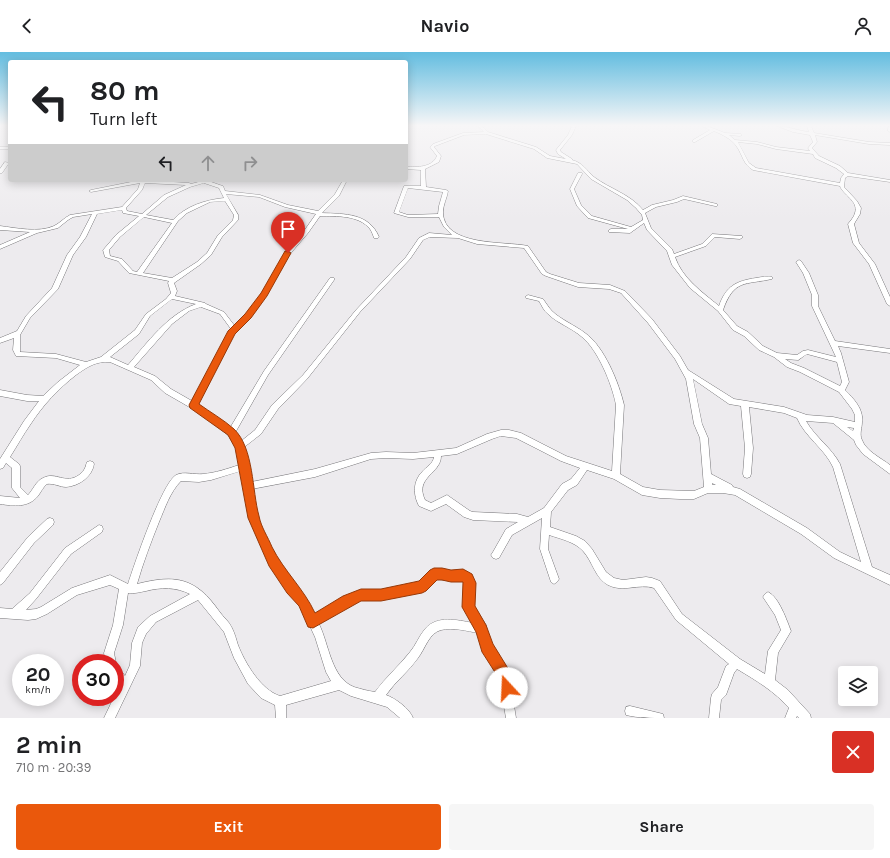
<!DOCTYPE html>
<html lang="en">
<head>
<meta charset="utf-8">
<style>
	body { margin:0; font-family:Karla,sans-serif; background:#f6f6f6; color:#202124; height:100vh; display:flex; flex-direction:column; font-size:15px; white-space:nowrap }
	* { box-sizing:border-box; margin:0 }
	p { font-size:13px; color:#757577 }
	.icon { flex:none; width:22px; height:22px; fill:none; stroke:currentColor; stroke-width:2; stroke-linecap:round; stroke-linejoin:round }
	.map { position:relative; height:666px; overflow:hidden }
	.details { display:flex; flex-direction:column; background:#fff; flex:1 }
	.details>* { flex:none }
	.banner { position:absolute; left:8px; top:8px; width:400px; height:122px; border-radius:4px; box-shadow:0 2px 10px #0003; background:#fff; color:#202124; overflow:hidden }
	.tools { position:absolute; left:838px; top:614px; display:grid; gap:8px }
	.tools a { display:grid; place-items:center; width:40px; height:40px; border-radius:4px; background:#fff; box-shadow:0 2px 10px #0003; font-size:20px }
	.speed { position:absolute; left:12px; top:602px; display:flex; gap:8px; font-size:20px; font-weight:700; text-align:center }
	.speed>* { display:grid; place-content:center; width:52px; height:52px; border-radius:50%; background:#fff; box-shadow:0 2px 10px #0003; line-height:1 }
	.speed small { font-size:10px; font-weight:400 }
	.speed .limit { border:6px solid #d22; background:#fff; color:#111 }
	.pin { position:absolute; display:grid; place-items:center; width:34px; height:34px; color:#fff; margin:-41px -17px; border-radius:50% 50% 50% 0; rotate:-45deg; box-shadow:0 0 4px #0007 }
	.pin .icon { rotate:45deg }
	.me { position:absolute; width:44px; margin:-22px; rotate:340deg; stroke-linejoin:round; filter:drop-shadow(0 0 3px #0008) }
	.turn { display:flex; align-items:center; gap:14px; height:84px; padding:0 16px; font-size:18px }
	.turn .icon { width:52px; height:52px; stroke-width:2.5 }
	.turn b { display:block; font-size:28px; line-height:34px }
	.lanes { display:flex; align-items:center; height:38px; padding:0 16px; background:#0003; justify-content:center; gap:20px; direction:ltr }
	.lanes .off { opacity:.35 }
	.round { display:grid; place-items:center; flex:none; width:42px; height:42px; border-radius:4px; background:#f6f6f6 }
	.overview { display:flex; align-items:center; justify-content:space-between; height:68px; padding:0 16px }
	h1 { font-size:24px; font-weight:700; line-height:30px }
	.cta { display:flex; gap:8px; margin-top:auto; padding:8px 16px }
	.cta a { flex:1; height:46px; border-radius:4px; background:#ea580c; color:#fff; font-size:16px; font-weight:700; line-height:46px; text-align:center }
	.cta a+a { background:#f6f6f6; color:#202124 }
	header { display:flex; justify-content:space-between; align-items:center; height:52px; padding:0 16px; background:#fff; font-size:18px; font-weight:700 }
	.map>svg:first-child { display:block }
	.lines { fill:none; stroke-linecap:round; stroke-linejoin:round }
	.minor-casing { stroke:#777679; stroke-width:1 }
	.minor { fill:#fff; fill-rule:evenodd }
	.route { fill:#ea580c; stroke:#983908 }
</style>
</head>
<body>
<header><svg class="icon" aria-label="back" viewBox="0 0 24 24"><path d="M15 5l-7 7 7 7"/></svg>Navio<svg class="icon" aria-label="person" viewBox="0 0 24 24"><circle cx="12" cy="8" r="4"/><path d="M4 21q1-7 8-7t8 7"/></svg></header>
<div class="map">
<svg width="890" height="666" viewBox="0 0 890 666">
	<rect width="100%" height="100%" fill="#edebee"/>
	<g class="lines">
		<defs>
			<path id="minor" d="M478,74H482L488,80L536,95L550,104L566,107L558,102L556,98L568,83L572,74H576L572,83L560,98L561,100L572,107V108C583,111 586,118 594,125C610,137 630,142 643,158L652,153L673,148L683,144L717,152V154H715L684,147L677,150L656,155L645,161L651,176L672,197L674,202L702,192L712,182L742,184L743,185L740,187L715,185L706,194L675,205C682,226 702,240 719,254C726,234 736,229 756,226C762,225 767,224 772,225V227C745,233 734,227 723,258L737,274L748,280L763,294L777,301L797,303L803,299L808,298L836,305L812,254V243L803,221L796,210L799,208L801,209L809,221L818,243V254L835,289L890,297V301L838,294L841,301L849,330L845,338C853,346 864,357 862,370C862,376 859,382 862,388C866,399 881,406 890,413V422L863,402L856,393L854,388L833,371L806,369C815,385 831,395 840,412L872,515L890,523V533L834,506L801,482L735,443L723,441H708L694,447H680L660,446L642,443L614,427L587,418L577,433L568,438L551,460L550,475L576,484L585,489L592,497L606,520L614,526L623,528L646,525L652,526L660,529L682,562L740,607L765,622L768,599L781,578L775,563L763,545L765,542L768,540C779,545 787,569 791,579L778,601L775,628L788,638L810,662L811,666H799L797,664L796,666H785L789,656C774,639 757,629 737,617L734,621L726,643L721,648L719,666H709L711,646L712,642L718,635L726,614L729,612L676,568L654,536C639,531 623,541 608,533C595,526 593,510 583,499C575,490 561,487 549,483L548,497L559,527L557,530L554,532L551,530L540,497L542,466L512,483L499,506L496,507L493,506L491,503L493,500L506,477L518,470L473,468L464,465L446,452L431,459L419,454C413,443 413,429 422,420C426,415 433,412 434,405L413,407L386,406L371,407L315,425L252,437L257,466L276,507L294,534L306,547L315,563L345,545L361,538H381L420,531L431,519L434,517H442L451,519L463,518L469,522L475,531L474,554L486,573L491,593L509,623L516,666H506L499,625L483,599L478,581C467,579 453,575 441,578C429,581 425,597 418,606C409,619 395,630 386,643C395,646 410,657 413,666H400L387,655L351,644L339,638L286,653V666H276L275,653L261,646L248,632L234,606L224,580L198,548L156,570L146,582L142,591L140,614L115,666H104L114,645H115V643L120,633L115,629V615L119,616L125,624L130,613L132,591L138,575L150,564L190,542C176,535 161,535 146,539C140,540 134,542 128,541L123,573L114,601L116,611L115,614V611H106L104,601L113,573L119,537L110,533L77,543L47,562L36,567L28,568L0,566V556L12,557L30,541L65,496L99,473L102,474L103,477L102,480L71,502L36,547L26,558L36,557L41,555L72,536L110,523L128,532C134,513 162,431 176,423C184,419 194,423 203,422C215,421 227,417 239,413H240L239,405L236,396L228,383L198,360L165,341L151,328L110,310C96,309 87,315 76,323C58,337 43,353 30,373C23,383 17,394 10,405L19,412L20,414V435L28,443C33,438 36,429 43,426C56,419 65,433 79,423C82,421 84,418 85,416C86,414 86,412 87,410L90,409L93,410L94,412C92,425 79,434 66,435C60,435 54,431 47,432C43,435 41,440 38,444C28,456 14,454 0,452V444L20,446L12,436V416L6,411L3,416L0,417V407L24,369L39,349H27L0,344V338L27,343L43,344L58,330L80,313L56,306L16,304L13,298L14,286L0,291V286L17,279L26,264L52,236L67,203L80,185L92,162L73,165L68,168L58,176L37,181L0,197V193L30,180L0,178V174C16,176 39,181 54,174C60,171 64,166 70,163L122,155L138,137L140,131L91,140L89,139L91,138L141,128L189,131L191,132L202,129L201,128C208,128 216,132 223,134L225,139L260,143L288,153L318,159L335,142L343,128H347L339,144L322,161C345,162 369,161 379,185L378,186H374C373,183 372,180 370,177C359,163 336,164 320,164L308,181L290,202L267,242L250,265L236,278L198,353L230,376L264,319L330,226H334V228L268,323L235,381L240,390L255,378L272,353L303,323L356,258L406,205L419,186L429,181L452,183L444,175L439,165H408L394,161L404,134H421V118L406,117V115C417,115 432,116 437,104L430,95L433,92L463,81L484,80ZM486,82L534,97L547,106L577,112L591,127L627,148L636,156L642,163L643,168L631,175L592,164L581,153L574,137L582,122V121H578L570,137L577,154L588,166L628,177H611L609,178V180L630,181L644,171L647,178L667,199L672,213L690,236L718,259L733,278L744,284L759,298L774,305L787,315L800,320L839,340L852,357L855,363V370L833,365L807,363L784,355L734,347L688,318L680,304L652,267L625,239L610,233L579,231L550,222L546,220L528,194C505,189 443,195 443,160C443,153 447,146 448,139L446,138L426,135L425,117L439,110L441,104L434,95L435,94L464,83ZM145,131L186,133L164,143L142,162L127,159L126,156L142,138ZM204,131L219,136L224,146C205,148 186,154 173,168L146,163L168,145L190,135ZM408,136L443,140L439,154L438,162L408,163L399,160ZM226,142L259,145L285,155L316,162L304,179L286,200L262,241L246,263L234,273L224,260L206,252L205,251L175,244L177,239L174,231L201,212L211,203L222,185L238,168V163ZM225,149L234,163L233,168L218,183L207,201L197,210L172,226L143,221L178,169L187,161L210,150ZM122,158L123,161L139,164L116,183L104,197L103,198L105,205L118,209L129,221L169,229L168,231L171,241L166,247L146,262L135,278L101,305L86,310L56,302L20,300V283L30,266L58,237L73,203L86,185L97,162ZM144,165L172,171L137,220L133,219L122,207L110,204L109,198L120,185ZM430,185L458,186L477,192L524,196L542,222L546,224L578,235L609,237L621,241L648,271L675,307L686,327L694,372L700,386L704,435L694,439L660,438L643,435L620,422L624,353C619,331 604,294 585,281C576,274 560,267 552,259C549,256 546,251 543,247L528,243L525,245L526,246L539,249C542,254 544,259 548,262C557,271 572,276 582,285C598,298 612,332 616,353L612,419L566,404L521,381L509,378H501L487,382L456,396L413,401L386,400L371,401L315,417L251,430L247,405L243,396L261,382L278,357L307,327L360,260L410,207L423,188ZM172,247L196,252C167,263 148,290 128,313L110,305L139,282L150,264ZM201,255L220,262L231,277L192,349L171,337L155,324L134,315L172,272L189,259ZM807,302L837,310L842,330L840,334L804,316L791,311L785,307L798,308ZM693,327L729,352L741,354L745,396L743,422L744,425L747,426L750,425L751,422L753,396L749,355L784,361L797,366C805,385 824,396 833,415L861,510L840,500L807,476L740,437L733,435L732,433L711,422L708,386L702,372ZM847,375L854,376L853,379ZM501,384L516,386L561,409L580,416L571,427L562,432L544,456L528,465L517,462L473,460L470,459L447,443L431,451L425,448C414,425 441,422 441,404L457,402L492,387ZM241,419L249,466L270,513L288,540L300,553L315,585L326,620L331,629L280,644C261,638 245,611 238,593C236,587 235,582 232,576C229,569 223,565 219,559C196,526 176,522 137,532C143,511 151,490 159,470C165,456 170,440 181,429L199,430L211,428ZM712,431L716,433H712ZM436,527L451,529L463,528L465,532L464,555L473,571C457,568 437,563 425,577C419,584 416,593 410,600C399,614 385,626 375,640C368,639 361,637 354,635C331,626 329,592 319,572L351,552L361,548H381L422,540L425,538Z
				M702,74H707L725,81L741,82L742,83L740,84L729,83L735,88L757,90L776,95L810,99L808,96L813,90L810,83L793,80L777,74C787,74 799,79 809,80L807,74H811L814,81L869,90L890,91V93L869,92L815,83L817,90L812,96L819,104L840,114L848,121L890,128V130L848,124L845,126L844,135L857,149L861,156L860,162L854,172L859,191L875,212L890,245V254L887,252L869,212L853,191L848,172C851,168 854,165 855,161C859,149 843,143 840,134L753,118C743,112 743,104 737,95C732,87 723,83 714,79L695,90H693V88L710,78ZM738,90L757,92L776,97L813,102L815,106L836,116L844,122L841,126L840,131L756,116L749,111Z
				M889,74H890V80L888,79Z
				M0,95H10V97H0Z
				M5,110L9,111L2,121H0V117Z
				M50,466L53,467L54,470L53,473L34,491L3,531L0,533V520L28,485L47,467Z
				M630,654L659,661L663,662L664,666C652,666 638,666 626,663L625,659L626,655Z"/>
		</defs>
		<use href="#minor" class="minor-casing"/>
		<use href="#minor" class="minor"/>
	</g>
	<linearGradient id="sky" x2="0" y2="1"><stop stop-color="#63bde0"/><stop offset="0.44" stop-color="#f7f6f7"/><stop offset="1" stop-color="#f7f6f7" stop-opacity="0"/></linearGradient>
	<rect width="890" height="167" fill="url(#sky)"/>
	<path class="route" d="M285,199H288L291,201L267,244L251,266L235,282L199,352C210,360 224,368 234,377C254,396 252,439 259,464C261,475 268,485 272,495C284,519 304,537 315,561L343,544L361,537H381L419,529L430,518L434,516H442L451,518L463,517L472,522L476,531L475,554L486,573L493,592L509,618L514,636L512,640L507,642L502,640L498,625L482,600L476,580L462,555L463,530H451L442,528H437L426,539L422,541L381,549H361L313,576L308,575L299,554L287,541L269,514L248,466L235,396L228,383L190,356L189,353L228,279L245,262L261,241Z"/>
</svg>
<div class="tools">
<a><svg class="icon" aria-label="layers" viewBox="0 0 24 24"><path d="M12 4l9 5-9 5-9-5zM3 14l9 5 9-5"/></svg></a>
</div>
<div class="speed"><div>20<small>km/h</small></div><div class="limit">30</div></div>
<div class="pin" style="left:288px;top:201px;background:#d93025"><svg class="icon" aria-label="arrive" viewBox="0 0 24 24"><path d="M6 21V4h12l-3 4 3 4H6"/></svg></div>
<svg class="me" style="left:507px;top:636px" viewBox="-20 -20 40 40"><circle r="19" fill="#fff"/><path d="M0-13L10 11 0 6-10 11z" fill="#ea580c"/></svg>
<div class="banner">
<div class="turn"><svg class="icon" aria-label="left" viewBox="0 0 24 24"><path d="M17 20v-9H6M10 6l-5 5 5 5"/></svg><div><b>80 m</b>Turn left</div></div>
<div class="lanes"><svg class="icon" aria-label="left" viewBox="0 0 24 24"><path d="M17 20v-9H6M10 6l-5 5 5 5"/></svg><svg class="icon off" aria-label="ahead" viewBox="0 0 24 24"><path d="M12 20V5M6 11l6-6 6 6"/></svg><svg class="icon off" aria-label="right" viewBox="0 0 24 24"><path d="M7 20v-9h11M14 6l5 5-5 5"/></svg></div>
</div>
</div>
<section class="details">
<div class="overview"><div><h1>2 min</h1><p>710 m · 20:39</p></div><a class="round" style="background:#d93025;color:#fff"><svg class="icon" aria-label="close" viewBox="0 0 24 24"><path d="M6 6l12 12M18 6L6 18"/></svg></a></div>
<div class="cta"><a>Exit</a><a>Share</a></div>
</section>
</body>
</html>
